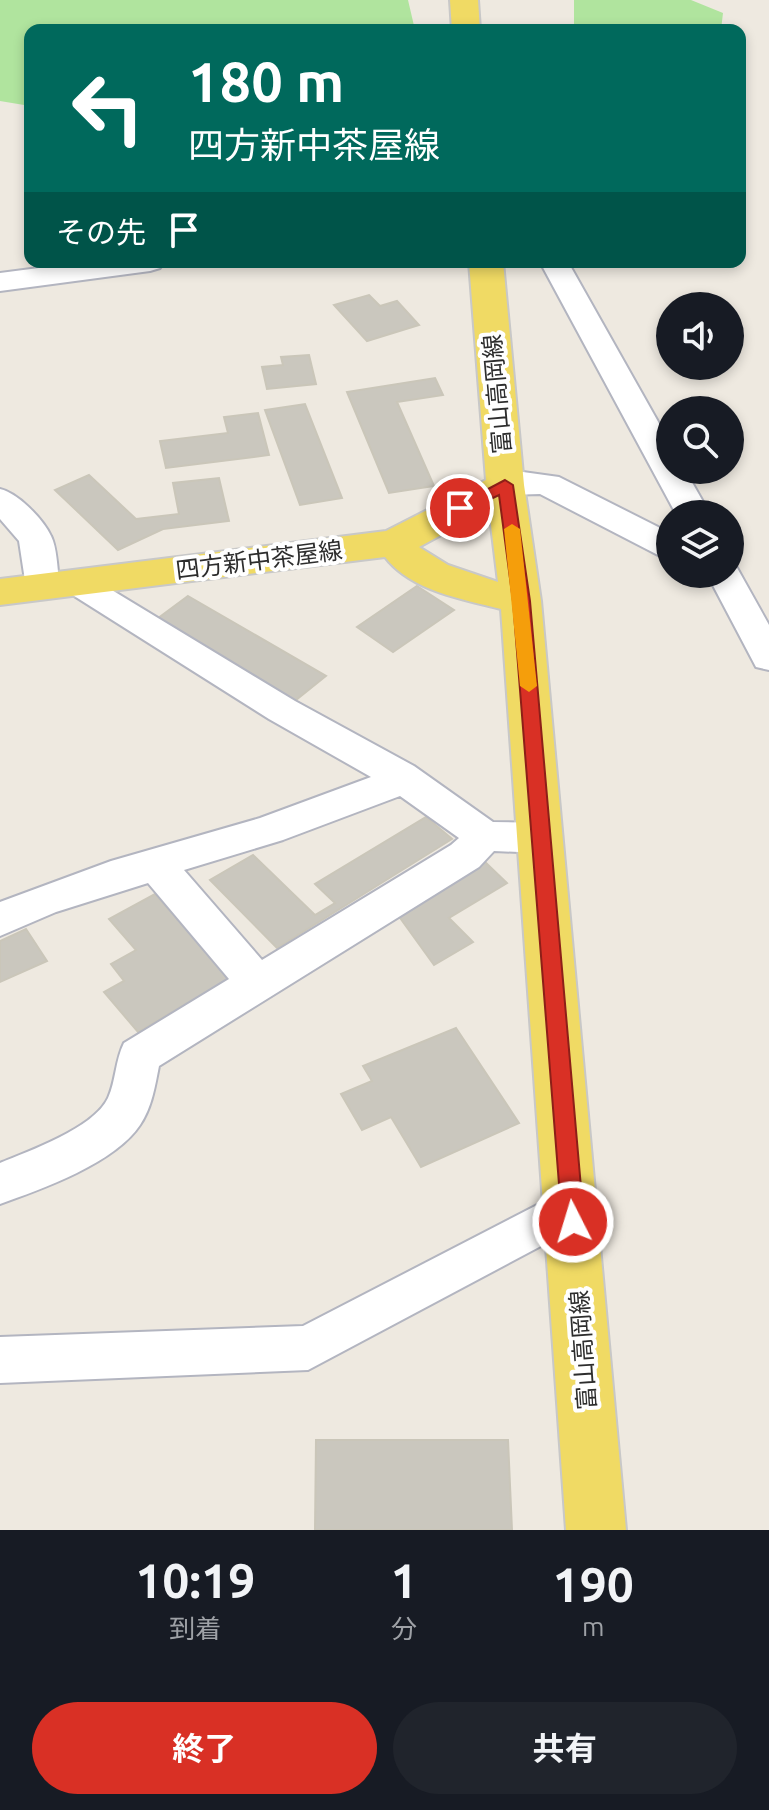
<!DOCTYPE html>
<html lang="ja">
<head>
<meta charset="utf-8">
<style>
	body { margin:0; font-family:Ubuntu,"Noto Sans JP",sans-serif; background:#20242c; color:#f1f3f6; height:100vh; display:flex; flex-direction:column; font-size:30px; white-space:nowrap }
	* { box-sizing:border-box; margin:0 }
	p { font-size:26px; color:#9ea1a6 }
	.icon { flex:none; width:44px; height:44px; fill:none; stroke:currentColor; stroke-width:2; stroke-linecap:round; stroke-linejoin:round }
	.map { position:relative; height:1530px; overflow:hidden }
	.details { display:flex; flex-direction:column; background:#171b24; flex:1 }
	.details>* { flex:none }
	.hud { position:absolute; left:24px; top:24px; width:722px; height:244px; border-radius:16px; box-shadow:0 4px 12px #0003; background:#00695c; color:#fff; overflow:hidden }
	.controls { position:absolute; left:656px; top:292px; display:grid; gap:16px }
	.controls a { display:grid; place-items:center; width:88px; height:88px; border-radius:50%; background:#171b24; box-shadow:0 4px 12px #0003; font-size:40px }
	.pin { position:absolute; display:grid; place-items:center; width:68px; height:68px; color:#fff; margin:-34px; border:4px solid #fff; border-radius:50%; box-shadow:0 2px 8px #0007 }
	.me { position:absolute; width:88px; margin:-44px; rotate:355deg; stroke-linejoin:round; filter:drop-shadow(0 0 6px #0008) }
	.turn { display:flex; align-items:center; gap:28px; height:168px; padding:0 32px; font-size:36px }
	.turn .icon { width:104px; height:104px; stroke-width:2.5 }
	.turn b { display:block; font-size:56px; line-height:68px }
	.then { display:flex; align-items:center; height:76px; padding:0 32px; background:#0003; gap:16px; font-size:30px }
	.eta { display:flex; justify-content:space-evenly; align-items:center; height:136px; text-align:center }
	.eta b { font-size:48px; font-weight:700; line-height:56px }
	.action { display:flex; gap:16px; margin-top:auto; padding:16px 32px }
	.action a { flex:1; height:92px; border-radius:48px; background:#d93025; color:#fff; font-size:32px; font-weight:700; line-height:92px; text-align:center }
	.action a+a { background:#20242c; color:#f1f3f6 }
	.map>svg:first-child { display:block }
	.green { fill:#b0e49e }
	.building { fill:#cac7be; stroke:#cac6b9; stroke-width:2 }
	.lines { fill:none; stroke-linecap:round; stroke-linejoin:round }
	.minor-casing { stroke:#b3b5c0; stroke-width:4 }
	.major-casing { stroke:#c8c8c8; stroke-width:4 }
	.minor { fill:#fff; fill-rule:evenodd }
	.major { fill:#f0da64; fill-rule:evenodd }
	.route { fill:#d93025; stroke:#8d1f18; stroke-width:2 }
	.slow { fill:#f59e0b }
	.labels { text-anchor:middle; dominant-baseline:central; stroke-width:8; stroke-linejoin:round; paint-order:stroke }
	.street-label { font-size:24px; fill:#2d2d2d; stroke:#fff }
</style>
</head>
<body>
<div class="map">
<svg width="769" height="1530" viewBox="0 0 769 1530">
	<rect width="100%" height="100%" fill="#eee9e0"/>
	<path class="green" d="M0,0H408L415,30H30V106L0,101Z
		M574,0H691L723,13L721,30H574Z"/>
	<path class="building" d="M369,295L380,306L397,301L419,325L367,341L334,305Z
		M309,355L316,384L267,389L262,367L283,365L281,357Z
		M435,378L443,395L397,402L434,486L389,493L347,392Z
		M305,404L342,498L300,505L265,410Z
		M258,413L269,455L166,468L160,441L228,433L224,417Z
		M89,475L136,519L179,514L173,483L219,478L229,521L163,529L118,550L55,490Z
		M417,586L454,610L393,652L357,627Z
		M188,596L326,676L291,704L153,622Z
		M426,817L452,839L277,948L210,880L253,855L315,915L335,903L315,884Z
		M484,861L507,883L449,918L473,942L434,965L398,915Z
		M155,894L230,978L138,1032L104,992L124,981L111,964L136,950L109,919Z
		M26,929L47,961L0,982V941Z
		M456,1028L519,1123L421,1167L391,1117L362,1130L341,1094L372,1081L363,1066Z
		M316,1440H508L512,1530H315Z"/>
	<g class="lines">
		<defs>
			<path id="minor" d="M85,262H164L160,268L150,271L0,291V273Z
				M540,262H568L670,443V470H685L710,514H676Z
				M523,472L559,477L670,533V558L658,555L540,494L505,495L493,492L489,485L493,478Z
				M0,489C18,493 43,519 51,536C57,548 57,567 59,580L63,575L75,572L87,575L295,701L414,766L493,822L541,823L555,828L561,838L555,848L541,853L494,851L479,867L159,1066C155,1086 152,1107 140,1125C115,1163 42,1189 0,1204V1163C29,1151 94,1128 108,1098C116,1081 115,1061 124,1043L229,979L148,883L56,912L0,936V902L111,861L260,818L371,777L269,719L60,587L55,595L43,598L31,595L26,587L19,541L0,519ZM400,796L459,838L451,845L262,960L184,870L283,840Z
				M730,564L736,566L769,625V670L756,667L707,574H730Z
				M572,1187L588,1193L595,1207L588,1221L308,1370L0,1383V1337L303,1326Z"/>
			<path id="major" d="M450,0H478L480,30H452Z
				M469,262H503L524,485L541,601L626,1530H566L501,609C462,599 411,591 385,557L0,605V579L386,531L486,480ZM489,509L498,582L448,565L419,547Z"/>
		</defs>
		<use href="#minor" class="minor-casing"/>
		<use href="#major" class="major-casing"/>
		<use href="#minor" class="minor"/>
		<use href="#major" class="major"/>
	</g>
	<path class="route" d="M505,480L513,485L530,601L584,1222L581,1229L573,1232L565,1229L562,1222L513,601L499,495L466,511H455L452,508Z"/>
	<path class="slow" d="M512,524L520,529L537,686L529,692L520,686L504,529Z"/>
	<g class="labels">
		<g class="street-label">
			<text transform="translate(497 394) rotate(-95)">富山高岡線</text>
			<text transform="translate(259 560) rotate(-7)">四方新中茶屋線</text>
			<text transform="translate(583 1350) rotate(-94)">富山高岡線</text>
		</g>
	</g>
</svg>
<div class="controls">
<a><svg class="icon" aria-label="sound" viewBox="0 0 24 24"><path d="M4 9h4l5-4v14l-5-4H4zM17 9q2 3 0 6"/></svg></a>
<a><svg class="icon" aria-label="search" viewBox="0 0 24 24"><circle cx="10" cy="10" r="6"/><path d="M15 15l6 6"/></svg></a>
<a><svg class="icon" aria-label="layers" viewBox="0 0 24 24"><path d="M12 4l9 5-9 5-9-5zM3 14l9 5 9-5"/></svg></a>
</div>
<div class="pin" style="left:460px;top:508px;background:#d93025"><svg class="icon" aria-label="arrive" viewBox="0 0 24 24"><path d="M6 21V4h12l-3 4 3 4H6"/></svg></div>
<svg class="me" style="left:573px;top:1222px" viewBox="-20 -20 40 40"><circle r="17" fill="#d93025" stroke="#fff" stroke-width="3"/><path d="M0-11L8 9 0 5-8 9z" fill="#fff"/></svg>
<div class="hud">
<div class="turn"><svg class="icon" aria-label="left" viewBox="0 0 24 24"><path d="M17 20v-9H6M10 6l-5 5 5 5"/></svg><div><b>180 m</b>四方新中茶屋線</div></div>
<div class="then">その先<svg class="icon" aria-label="arrive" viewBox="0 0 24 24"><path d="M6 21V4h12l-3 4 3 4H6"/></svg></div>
</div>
</div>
<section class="details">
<div class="eta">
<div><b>10:19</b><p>到着</p></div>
<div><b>1</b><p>分</p></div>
<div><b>190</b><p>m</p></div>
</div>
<div class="action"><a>終了</a><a>共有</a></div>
</section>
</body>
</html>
